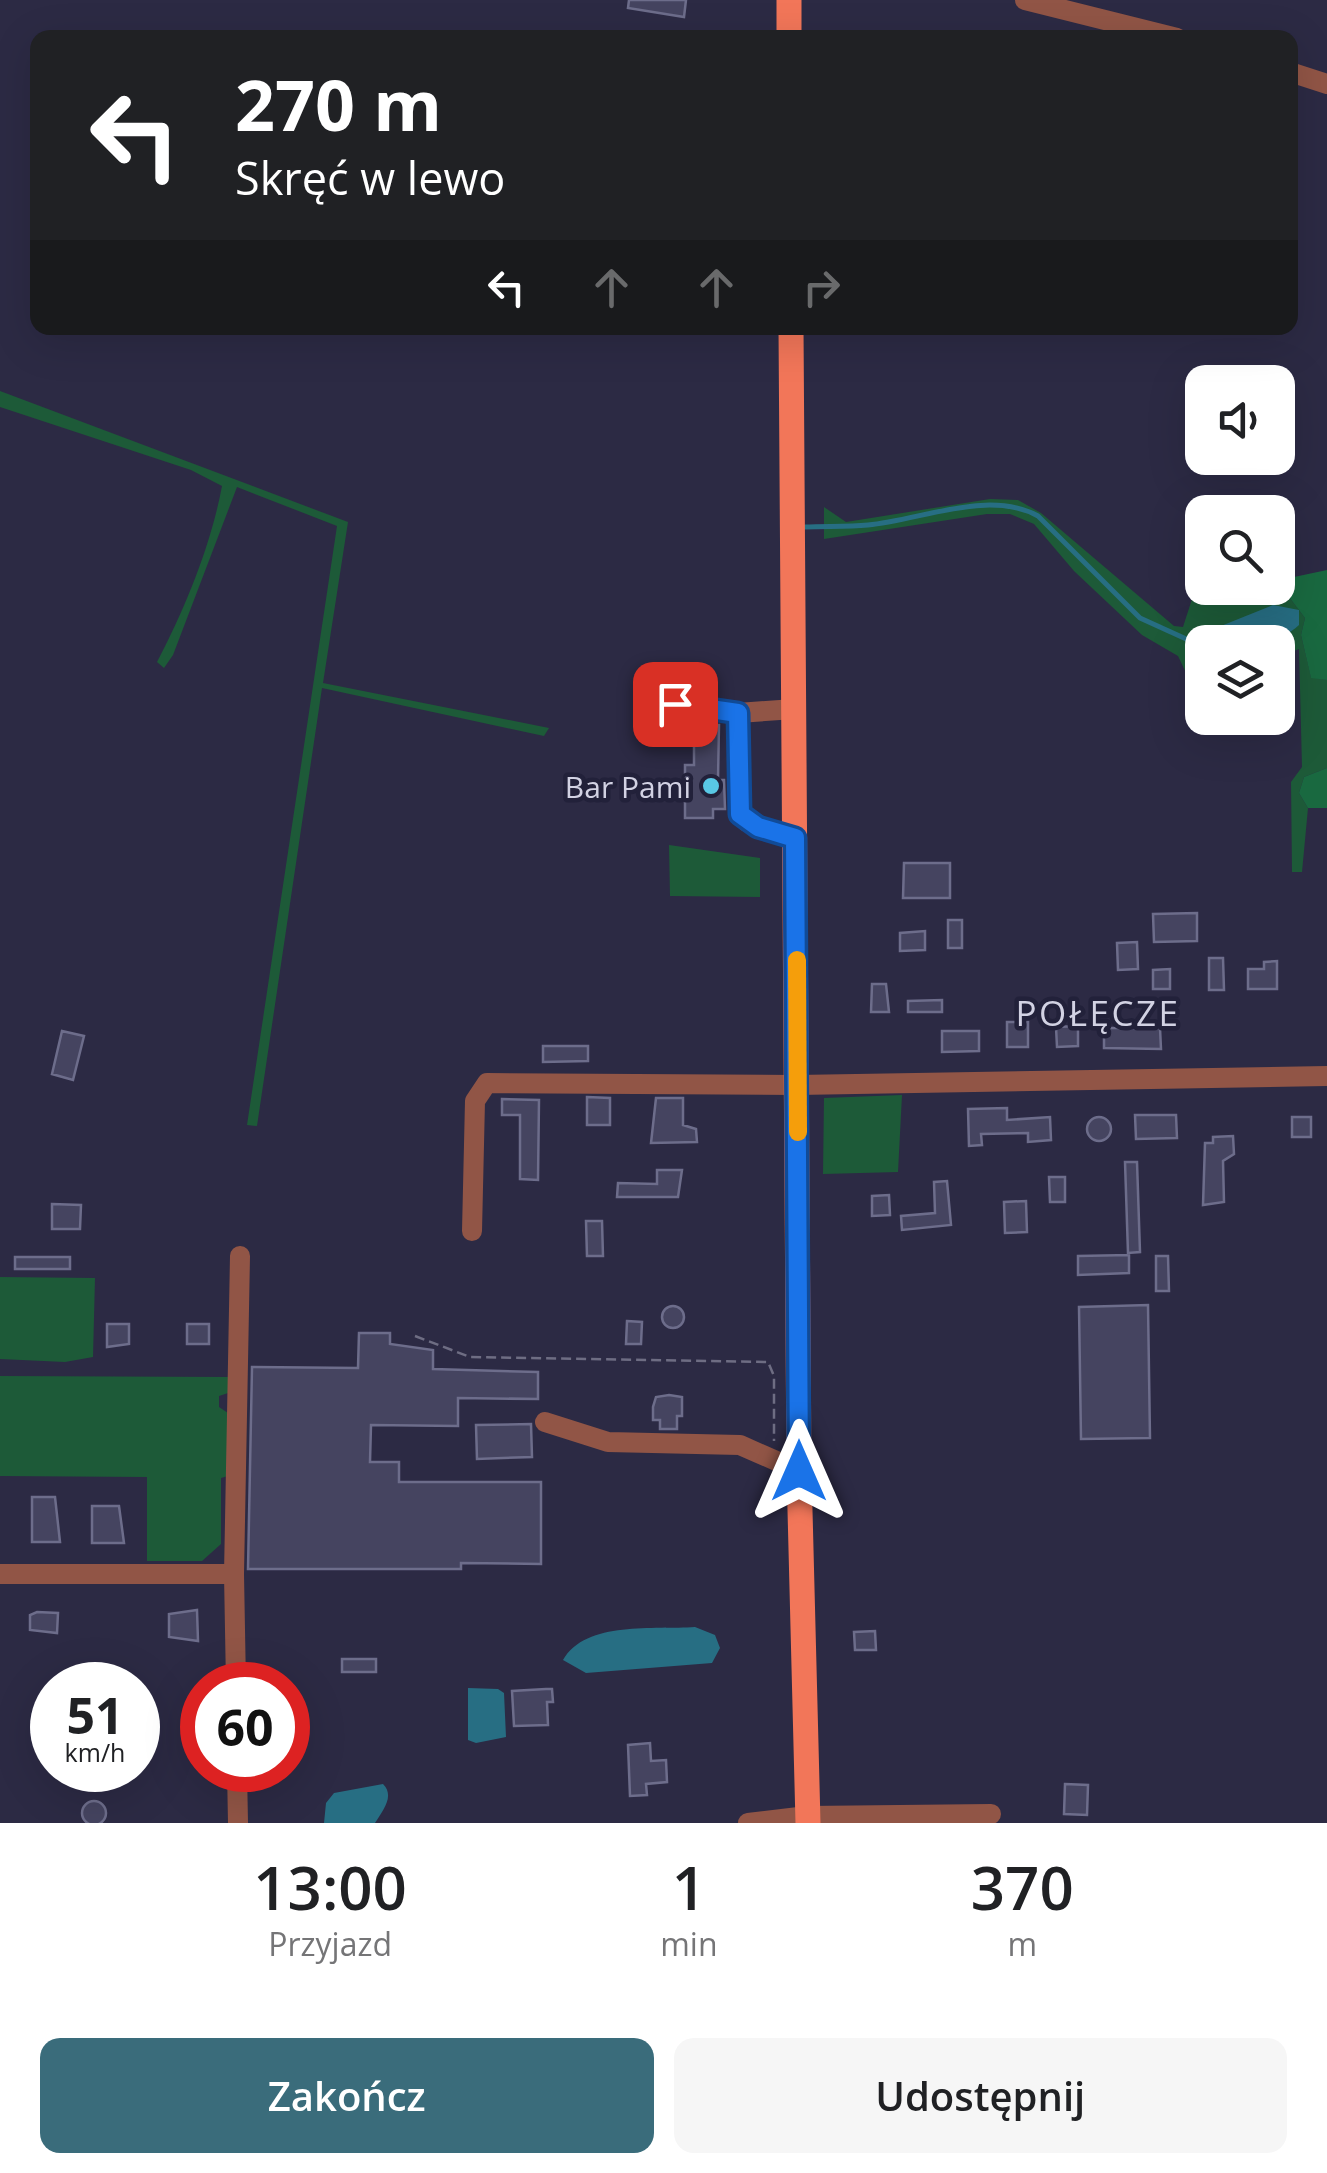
<!DOCTYPE html>
<html lang="pl">
<head>
<meta charset="utf-8">
<style>
	body { margin:0; font-family:"Open Sans",sans-serif; background:#f6f6f6; color:#202124; height:100vh; display:flex; flex-direction:column; font-size:38px; white-space:nowrap }
	* { box-sizing:border-box; margin:0 }
	p { font-size:32px; color:#757577 }
	.icon { flex:none; width:55px; height:55px; fill:none; stroke:currentColor; stroke-width:2; stroke-linecap:round; stroke-linejoin:round }
	.map { position:relative; height:1823px; overflow:hidden }
	.panel { display:flex; flex-direction:column; background:#fff; flex:1 }
	.panel>* { flex:none }
	.hud { position:absolute; left:30px; top:30px; width:1268px; height:305px; border-radius:20px; box-shadow:0 10px 40px #0002; background:#202124; color:#fff; overflow:hidden }
	.controls { position:absolute; left:1185px; top:365px; display:grid; gap:20px }
	.controls a { display:grid; place-items:center; width:110px; height:110px; border-radius:20px; background:#fff; box-shadow:0 10px 40px #0002; font-size:50px }
	.speed { position:absolute; left:30px; top:1662px; display:flex; gap:20px; font-size:50px; font-weight:700; text-align:center }
	.speed>* { display:grid; place-content:center; width:130px; height:130px; border-radius:50%; background:#fff; box-shadow:0 10px 40px #0002; line-height:1 }
	.speed small { font-size:25px; font-weight:400 }
	.speed .limit { border:15px solid #d22; background:#fff; color:#111 }
	.pin { position:absolute; display:grid; place-items:center; width:85px; height:85px; color:#fff; margin:-42px; border-radius:20px; box-shadow:0 5px 15px #0006 }
	.me { position:absolute; width:110px; margin:-55px; rotate:0deg; stroke-linejoin:round; filter:drop-shadow(0 0 8px #0008) }
	.turn { display:flex; align-items:center; gap:35px; height:210px; padding:0 40px; font-size:45px }
	.turn .icon { width:130px; height:130px; stroke-width:2.5 }
	.turn b { display:block; font-size:70px; line-height:85px }
	.lanes { display:flex; align-items:center; height:95px; padding:0 40px; background:#0003; justify-content:center; gap:50px; direction:ltr }
	.lanes .off { opacity:.35 }
	.eta { display:flex; justify-content:space-evenly; align-items:center; height:170px; text-align:center }
	.eta b { font-size:60px; font-weight:600; line-height:70px }
	.cta { display:flex; gap:20px; margin-top:auto; padding:20px 40px }
	.cta a { flex:1; height:115px; border-radius:20px; background:#3a6c7b; color:#fff; font-size:40px; font-weight:600; line-height:115px; text-align:center }
	.cta a+a { background:#f6f6f6; color:#202124 }
	.map>svg:first-child { display:block }
	.green { fill:#1d5a38 }
	.forest { fill:#196940 }
	.water { fill:#276e83 }
	.lines { fill:none; stroke-linecap:round; stroke-linejoin:round }
	.stream { stroke:#276e83; stroke-width:5 }
	.building { fill:#454460; stroke:#6d6d8b; stroke-width:2.5 }
	.path { stroke:#6e6d83; stroke-width:2.5; stroke-dasharray:10 5; stroke-linecap:butt }
	.minor { stroke:#915546; stroke-width:20 }
	.major { stroke:#f27659; stroke-width:25 }
	.route-casing { stroke:#114b97; stroke-width:25 }
	.route { stroke:#1a73e8; stroke-width:18 }
	.slow { stroke:#f59e0b; stroke-width:18 }
	.poi-dot { fill:#59c8e5; stroke:#22213a; stroke-width:4 }
	.labels { text-anchor:middle; dominant-baseline:central; stroke-width:9; stroke-linejoin:round; paint-order:stroke }
	.poi-label { font-size:30px; fill:#d2d2e3; stroke:#22213a; text-anchor:end }
	.quarter-label { font-size:35px; letter-spacing:2.5px; fill:#d2d2e3; stroke:#22213a }
</style>
</head>
<body>
<div class="map">
<svg width="1327" height="1823" viewBox="0 0 1327 1823">
	<rect width="100%" height="100%" fill="#2c2a44"/>
	<path class="green" d="M0,391L348,522L323,683L549,728L544,736L322,688L257,1126L247,1125L337,526L237,487L173,655L164,668L157,662C185,609 211,545 222,486L191,470L0,407Z
		M990,499L1018,500L1041,513L1174,626L1183,627L1192,599L1247,588H1278V581L1294,577L1289,597L1305,618L1301,635L1311,677L1327,680V768L1304,777L1299,793L1308,808L1302,872H1292L1291,782L1302,767L1299,649L1278,657V642H1202L1200,702L1178,656L1142,635L1074,571L1034,524L1010,514H987L824,539V507L846,522Z
		M669,845L760,858V897L670,896Z
		M902,1095L898,1172L823,1174L824,1098Z
		M0,1277L95,1278L93,1357L65,1362L0,1359Z
		M0,1376L228,1377V1393L219,1396V1407L228,1413V1476L221,1478V1544L202,1561H147V1477L0,1476Z"/>
	<path class="forest" d="M1327,570V680L1311,678L1301,635L1305,618L1289,597L1294,577Z
		M1327,768V808H1308L1299,793L1304,777Z"/>
	<path class="water" d="M1273,605L1299,610V625C1272,650 1237,642 1202,642V663L1196,661L1194,646L1201,634Z
		M695,1627L715,1635L720,1648L712,1663L586,1673L563,1660C586,1620 655,1630 695,1627Z
		M468,1688L498,1689L504,1693L506,1737L476,1743L468,1740Z
		M383,1784C395,1796 383,1810 375,1823H324L326,1803L334,1793Z"/>
	<g class="lines">
		<path class="stream" d="M805,527C826,526 847,527 868,525C921,520 989,489 1038,516L1140,618L1195,643"/>
	</g>
	<path class="building" d="M629,0H686L684,17L628,8Z
		M705,725H719L718,780H724L725,809H713V818H685V765H694V739H705Z
		M904,863H950V898H903Z
		M1197,913V941L1154,942L1153,914Z
		M948,920H962V948H948Z
		M925,931V950L900,951V933Z
		M1137,942L1138,969L1118,970L1117,943Z
		M1209,958H1223L1224,990H1209Z
		M1277,961V989H1248V969H1264V962Z
		M1170,969V989H1153V970Z
		M872,984H886L889,1012H871Z
		M942,1000V1012H908V1001Z
		M1007,1022H1028V1047H1007Z
		M1078,1026V1046L1057,1047L1056,1027Z
		M1104,1028H1160L1161,1049L1104,1048Z
		M62,1031L84,1036L73,1080L52,1074Z
		M942,1031H979V1051L942,1052Z
		M543,1046H588V1061L543,1062Z
		M587,1097L610,1098V1125H587Z
		M656,1098H683V1125L696,1129L697,1142L651,1143Z
		M502,1099L539,1100L538,1180L520,1179V1115H502Z
		M1007,1108V1120L1050,1117L1051,1140L1028,1142V1133L981,1134L982,1145L969,1146L968,1109Z
		M1135,1115H1176L1177,1138L1136,1139Z
		M1292,1117H1311V1137H1292Z
		M1087 1129a12 12 0 1 1 24 0a12 12 0 1 1-24 0Z
		M1233,1136L1234,1154L1223,1161L1224,1202L1203,1205L1205,1143H1213V1137Z
		M1125,1162H1137L1140,1252L1128,1253Z
		M657,1170H682L678,1197H617L618,1183L657,1184Z
		M1049,1177H1065V1202H1050Z
		M947,1181L951,1225L902,1230L901,1216L935,1213L934,1182Z
		M889,1195L890,1215L872,1216V1196Z
		M1026,1201L1027,1232L1005,1233L1004,1202Z
		M52,1204L81,1205L80,1229H52Z
		M586,1221H602L603,1256H587Z
		M1129,1255V1273L1078,1275V1256Z
		M1156,1256H1168L1169,1291H1156Z
		M15,1257H70V1269H15Z
		M1148,1305L1150,1438L1081,1439L1079,1307Z
		M662 1317a11 11 0 1 1 22 0a11 11 0 1 1-22 0Z
		M627,1321L642,1322L641,1344H626Z
		M107,1324H129V1344L107,1347Z
		M187,1324H209V1344H187Z
		M359,1333H390V1344L433,1350V1369L538,1372V1399L458,1398V1426L371,1425L370,1462H399V1482H541V1564L461,1563V1569H248L252,1367L358,1368Z
		M669,1395L682,1397V1416H677V1429H660V1420H653V1407L656,1397Z
		M531,1424L532,1457L477,1459L476,1425Z
		M32,1497H55L60,1542H32Z
		M92,1506H119L124,1543H92Z
		M197,1610L198,1641L169,1637V1614Z
		M37,1612L58,1613L57,1633L30,1630V1615Z
		M875,1631L876,1650H855L854,1632Z
		M342,1659H376V1672H342Z
		M546,1689H552L553,1702H547L548,1725L514,1726L512,1691Z
		M650,1743L651,1761L666,1760L667,1782L646,1784L647,1795L630,1796L628,1745Z
		M1065,1784L1088,1785L1087,1815L1064,1814Z
		M82 1813a12 12 0 1 1 24 0a12 12 0 1 1-24 0Z"/>
	<g class="lines">
		<path class="path" d="M415,1336L470,1357L768,1362L774,1376V1441"/>
		<path class="minor" d="M1025,0L1177,38
			M1290,72L1327,84
			M644,699L738,713
			M794,709L738,713V805L747,822L795,838
			M472,1231L475,1101L487,1083L797,1085L1327,1076
			M545,1422L608,1442L740,1445L799,1471
			M0,1574H234L236,1685
			M234,1574L240,1256
			M237,1770L238,1823
			M748,1823L807,1816L991,1814"/>
		<path class="major" d="M789,0V38
			M791,328L799,1471L808,1823"/>
	</g>
	<g class="lines">
		<defs>
			<path id="route" d="M675,704L738,713L740,814L758,827L795,838L799,1471"/>
		</defs>
		<use href="#route" class="route-casing"/>
		<use href="#route" class="route"/>
		<path class="slow" d="M797,960L798,1132"/>
	</g>
	<circle class="poi-dot" cx="711" cy="786" r="10"/>
	<g class="labels">
		<g class="poi-label">
			<text x="691" y="786">Bar Pami</text>
		</g>
		<g class="quarter-label">
			<text x="1098" y="1012">POŁĘCZE</text>
		</g>
	</g>
</svg>
<div class="controls">
<a><svg class="icon" aria-label="sound" viewBox="0 0 24 24"><path d="M4 9h4l5-4v14l-5-4H4zM17 9q2 3 0 6"/></svg></a>
<a><svg class="icon" aria-label="search" viewBox="0 0 24 24"><circle cx="10" cy="10" r="6"/><path d="M15 15l6 6"/></svg></a>
<a><svg class="icon" aria-label="layers" viewBox="0 0 24 24"><path d="M12 4l9 5-9 5-9-5zM3 14l9 5 9-5"/></svg></a>
</div>
<div class="speed"><div>51<small>km/h</small></div><div class="limit">60</div></div>
<div class="pin" style="left:675px;top:704px;background:#d93025"><svg class="icon" aria-label="arrive" viewBox="0 0 24 24"><path d="M6 21V4h12l-3 4 3 4H6"/></svg></div>
<svg class="me" style="left:799px;top:1471px" viewBox="-20 -20 40 40"><path d="M0-17L14 15 0 8-14 15z" fill="#1a73e8" stroke="#fff" stroke-width="4"/></svg>
<div class="hud">
<div class="turn"><svg class="icon" aria-label="left" viewBox="0 0 24 24"><path d="M17 20v-9H6M10 6l-5 5 5 5"/></svg><div><b>270 m</b>Skręć w lewo</div></div>
<div class="lanes"><svg class="icon" aria-label="left" viewBox="0 0 24 24"><path d="M17 20v-9H6M10 6l-5 5 5 5"/></svg><svg class="icon off" aria-label="ahead" viewBox="0 0 24 24"><path d="M12 20V5M6 11l6-6 6 6"/></svg><svg class="icon off" aria-label="ahead" viewBox="0 0 24 24"><path d="M12 20V5M6 11l6-6 6 6"/></svg><svg class="icon off" aria-label="right" viewBox="0 0 24 24"><path d="M7 20v-9h11M14 6l5 5-5 5"/></svg></div>
</div>
</div>
<section class="panel">
<div class="eta">
<div><b>13:00</b><p>Przyjazd</p></div>
<div><b>1</b><p>min</p></div>
<div><b>370</b><p>m</p></div>
</div>
<div class="cta"><a>Zakończ</a><a>Udostępnij</a></div>
</section>
</body>
</html>
